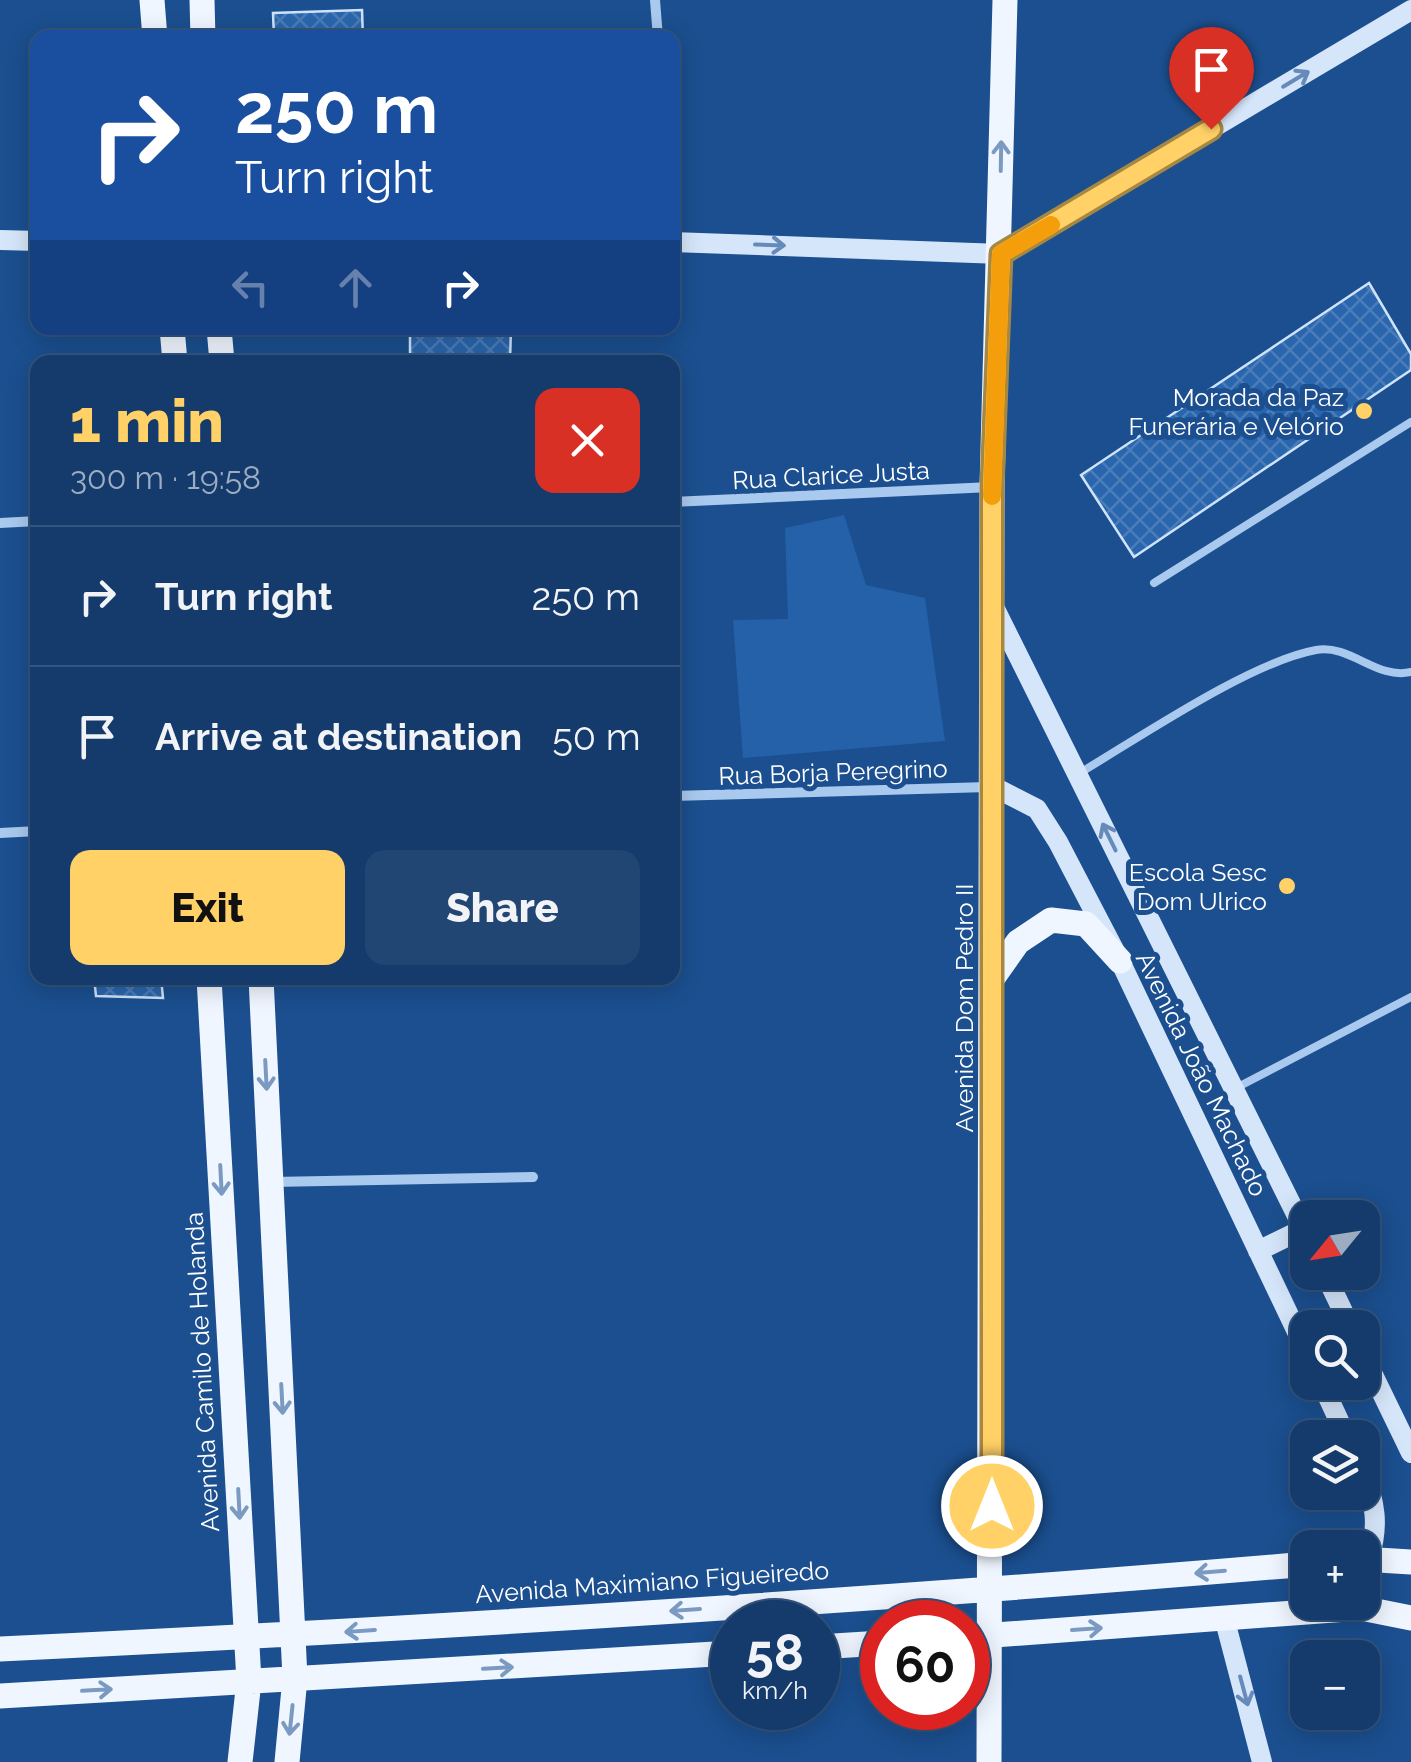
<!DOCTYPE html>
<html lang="en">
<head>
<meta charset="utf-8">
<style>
	body { margin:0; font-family:Raleway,sans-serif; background:#214673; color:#f1f3f6; height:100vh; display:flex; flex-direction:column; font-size:38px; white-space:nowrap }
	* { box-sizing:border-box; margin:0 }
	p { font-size:32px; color:#9dadc1 }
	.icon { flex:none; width:55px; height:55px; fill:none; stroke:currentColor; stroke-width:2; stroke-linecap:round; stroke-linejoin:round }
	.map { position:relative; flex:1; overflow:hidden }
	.sheet { position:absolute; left:30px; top:355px; width:650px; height:630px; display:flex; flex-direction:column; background:#143b6b; border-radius:20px; box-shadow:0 5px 25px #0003,0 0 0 2px #33557e }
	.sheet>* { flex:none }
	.top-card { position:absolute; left:30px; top:30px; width:650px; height:305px; border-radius:20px; box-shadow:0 5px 25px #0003,0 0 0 2px #33557e; background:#1a4fa0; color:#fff; overflow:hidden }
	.needle { width:65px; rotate:240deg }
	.buttons { position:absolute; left:1290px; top:1200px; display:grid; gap:20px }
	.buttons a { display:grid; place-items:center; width:90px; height:90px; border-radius:20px; background:#143b6b; box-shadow:0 5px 25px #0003,0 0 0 2px #33557e; font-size:50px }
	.speed { position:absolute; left:710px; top:1600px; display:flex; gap:20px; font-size:50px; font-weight:700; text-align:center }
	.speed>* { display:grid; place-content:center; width:130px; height:130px; border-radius:50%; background:#143b6b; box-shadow:0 5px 25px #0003,0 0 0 2px #33557e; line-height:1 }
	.speed small { font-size:25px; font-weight:400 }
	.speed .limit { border:15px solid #d22; background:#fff; color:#111 }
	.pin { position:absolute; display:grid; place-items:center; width:85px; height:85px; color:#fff; margin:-102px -42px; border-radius:50% 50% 50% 0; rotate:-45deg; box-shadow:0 0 10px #0007 }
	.pin .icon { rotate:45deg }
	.me { position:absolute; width:110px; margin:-55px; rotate:0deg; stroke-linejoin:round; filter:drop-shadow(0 0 8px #0008) }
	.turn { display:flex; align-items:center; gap:35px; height:210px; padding:0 40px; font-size:45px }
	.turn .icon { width:130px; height:130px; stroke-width:2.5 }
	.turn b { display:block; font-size:70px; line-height:85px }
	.lanes { display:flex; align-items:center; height:95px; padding:0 40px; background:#0003; justify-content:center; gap:50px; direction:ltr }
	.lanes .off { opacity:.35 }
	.round { display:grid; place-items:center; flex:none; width:105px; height:105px; border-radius:20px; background:#214673 }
	.head { display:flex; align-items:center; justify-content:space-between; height:170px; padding:0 40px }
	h1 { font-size:60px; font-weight:800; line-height:75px; color:#ffd166 }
	.button { display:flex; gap:20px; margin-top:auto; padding:20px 40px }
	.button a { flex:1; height:115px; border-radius:20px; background:#ffd166; color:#111; font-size:40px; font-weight:800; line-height:115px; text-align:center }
	.button a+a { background:#214673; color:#f1f3f6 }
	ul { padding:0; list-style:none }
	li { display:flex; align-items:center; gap:30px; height:140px; padding:0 40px; border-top:2px solid #33557e }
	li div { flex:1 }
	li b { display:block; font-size:38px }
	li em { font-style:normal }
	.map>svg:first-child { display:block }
	.green { fill:#2461a8 }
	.building { fill:url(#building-cross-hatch); stroke:#cfe3fa; stroke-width:2.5 }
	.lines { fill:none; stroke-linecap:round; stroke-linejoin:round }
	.lane { stroke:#a9c9ee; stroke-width:8 }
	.street { stroke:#a9c9ee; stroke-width:10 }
	.secondary { stroke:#d6e6fa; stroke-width:20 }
	.primary { stroke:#f0f6ff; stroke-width:25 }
	.oneway { stroke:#668bba }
	.oneway2 { stroke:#7b9ac1 }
	.route-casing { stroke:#a68842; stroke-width:25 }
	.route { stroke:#ffd166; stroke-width:18 }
	.slow { stroke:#f59e0b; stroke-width:18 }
	.poi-dot { fill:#ffd166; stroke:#1b4f8f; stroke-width:4 }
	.labels { text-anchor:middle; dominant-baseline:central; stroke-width:10; stroke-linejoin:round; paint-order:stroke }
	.poi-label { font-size:25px; fill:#fff; stroke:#1b4f8f; text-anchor:end }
	.street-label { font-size:25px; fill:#fff; stroke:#1b4f8f }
</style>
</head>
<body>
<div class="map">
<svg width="1411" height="1762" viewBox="0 0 1411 1762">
	<defs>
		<pattern id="building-cross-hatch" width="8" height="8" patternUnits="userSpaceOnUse" patternTransform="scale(2.5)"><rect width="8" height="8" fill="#2a66ad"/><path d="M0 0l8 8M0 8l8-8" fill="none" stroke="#4a7db9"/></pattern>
	</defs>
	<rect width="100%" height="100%" fill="#1b4f8f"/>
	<path class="green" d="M844,515L866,585L925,598L945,741L743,758L733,620L788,619L785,528Z"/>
	<path class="building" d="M362,10L363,38H274L273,13Z
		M1369,283L1411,354V370L1134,557L1081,475Z
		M410,328H511L510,362H410Z
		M94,978H161L163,998L96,996Z"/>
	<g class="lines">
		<path class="lane" d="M1154,583L1411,422
			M1078,774C1139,738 1250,662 1316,650C1351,644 1376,680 1411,672
			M1234,1089L1411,997"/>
		<path class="street" d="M655,0L658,38
			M672,216L674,242
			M672,502L991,487
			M0,523L38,521
			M672,796L988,787
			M0,833L38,831
			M272,1182L533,1177"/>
		<path class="secondary" d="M0,240L38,241
			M672,242L1001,254L1411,10
			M993,605L1308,1238
			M994,787L1037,809L1058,842L1120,961L1308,1355
			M1258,1251L1303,1229
			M1324,1272L1351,1328
			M1362,1352L1411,1453
			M1321,1382L1347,1438
			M1362,1471C1376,1501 1379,1527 1369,1558
			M1225,1621L1262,1762"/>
		<path class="primary" d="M152,0L155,38
			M202,0L203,38
			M172,328L175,362
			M219,328L222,362
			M994,976L1018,942L1051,920L1086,924L1120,961
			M209,978L249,1681L240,1762
			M261,978L295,1678L287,1762
			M1362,1559L1411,1562
			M968,1637L1361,1608L1411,1618
			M818,1647L882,1643
			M0,1649C436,1628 872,1601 1308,1564
			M0,1696L732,1653
			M989,1762L992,487L1005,0"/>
	</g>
	<defs><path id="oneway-shaft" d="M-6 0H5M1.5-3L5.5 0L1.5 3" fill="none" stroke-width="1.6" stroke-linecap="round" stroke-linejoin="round" transform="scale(2.5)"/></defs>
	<g class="oneway">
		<use href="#oneway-shaft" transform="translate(1296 79) rotate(-31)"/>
		<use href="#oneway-shaft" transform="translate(770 245) rotate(2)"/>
		<use href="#oneway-shaft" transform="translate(1109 837) rotate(-116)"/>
		<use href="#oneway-shaft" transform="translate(1244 1691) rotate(75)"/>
	</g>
	<g class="oneway2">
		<use href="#oneway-shaft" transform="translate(1001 156) rotate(-89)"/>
		<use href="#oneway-shaft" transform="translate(266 1075) rotate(87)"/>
		<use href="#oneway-shaft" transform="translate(221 1180) rotate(87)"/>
		<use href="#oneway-shaft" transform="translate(282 1399) rotate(87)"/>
		<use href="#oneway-shaft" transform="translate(239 1504) rotate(87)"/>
		<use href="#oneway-shaft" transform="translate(1210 1572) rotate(175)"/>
		<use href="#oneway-shaft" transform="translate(685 1610) rotate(176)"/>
		<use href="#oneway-shaft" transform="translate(1087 1629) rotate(-4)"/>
		<use href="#oneway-shaft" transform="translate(360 1631) rotate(176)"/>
		<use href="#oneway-shaft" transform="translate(498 1668) rotate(-3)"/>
		<use href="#oneway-shaft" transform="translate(97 1690) rotate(-3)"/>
		<use href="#oneway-shaft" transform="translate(291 1720) rotate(96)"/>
	</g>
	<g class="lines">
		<defs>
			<path id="route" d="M992,1506V487L1001,254L1211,129"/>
		</defs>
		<use href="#route" class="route-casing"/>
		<use href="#route" class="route"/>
		<path class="slow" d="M992,496L1001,254L1051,225"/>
	</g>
	<g class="poi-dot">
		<circle cx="1364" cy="411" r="10"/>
		<circle cx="1287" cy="886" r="10"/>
	</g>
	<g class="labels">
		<g class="poi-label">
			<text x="1344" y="397">Morada da Paz<tspan x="1344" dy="29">Funerária e Velório</tspan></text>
			<text x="1267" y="872">Escola Sesc<tspan x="1267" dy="29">Dom Ulrico</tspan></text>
		</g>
		<g class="street-label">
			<text transform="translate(831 475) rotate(-3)">Rua Clarice Justa</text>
			<text transform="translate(833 772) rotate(-2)">Rua Borja Peregrino</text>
			<text transform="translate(964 1008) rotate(-90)">Avenida Dom Pedro II</text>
			<text transform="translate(1202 1074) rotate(64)">Avenida João Machado</text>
			<text transform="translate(202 1372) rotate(-93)">Avenida Camilo de Holanda</text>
			<text transform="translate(652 1582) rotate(-4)">Avenida Maximiano Figueiredo</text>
		</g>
	</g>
</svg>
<div class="buttons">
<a><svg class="needle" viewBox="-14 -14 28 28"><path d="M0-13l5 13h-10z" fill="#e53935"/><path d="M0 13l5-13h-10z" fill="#9dadc1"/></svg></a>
<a><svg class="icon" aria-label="search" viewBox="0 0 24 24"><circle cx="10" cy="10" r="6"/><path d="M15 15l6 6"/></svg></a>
<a><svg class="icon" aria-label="layers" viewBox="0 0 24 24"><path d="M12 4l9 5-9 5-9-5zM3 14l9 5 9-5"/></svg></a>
<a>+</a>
<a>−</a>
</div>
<div class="speed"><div>58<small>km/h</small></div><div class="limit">60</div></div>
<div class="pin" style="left:1211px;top:129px;background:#d93025"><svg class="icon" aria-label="arrive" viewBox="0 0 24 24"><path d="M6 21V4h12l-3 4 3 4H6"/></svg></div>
<svg class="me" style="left:992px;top:1506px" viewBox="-20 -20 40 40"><circle r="17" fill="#ffd166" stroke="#fff" stroke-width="3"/><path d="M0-11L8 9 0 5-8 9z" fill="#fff"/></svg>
<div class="top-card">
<div class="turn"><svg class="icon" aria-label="right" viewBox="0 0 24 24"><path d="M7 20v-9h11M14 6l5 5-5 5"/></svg><div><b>250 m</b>Turn right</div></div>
<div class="lanes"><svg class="icon off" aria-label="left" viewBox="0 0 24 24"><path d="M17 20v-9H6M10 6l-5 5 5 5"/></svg><svg class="icon off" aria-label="ahead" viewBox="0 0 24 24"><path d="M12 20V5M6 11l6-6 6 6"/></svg><svg class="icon" aria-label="right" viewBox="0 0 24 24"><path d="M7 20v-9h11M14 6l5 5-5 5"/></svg></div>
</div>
<section class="sheet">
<div class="head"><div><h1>1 min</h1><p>300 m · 19:58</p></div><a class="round" style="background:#d93025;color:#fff"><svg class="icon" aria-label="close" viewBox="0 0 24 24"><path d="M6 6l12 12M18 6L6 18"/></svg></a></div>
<ul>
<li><svg class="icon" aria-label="right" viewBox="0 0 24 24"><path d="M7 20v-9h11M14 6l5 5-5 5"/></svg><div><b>Turn right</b></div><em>250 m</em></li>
<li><svg class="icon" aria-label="arrive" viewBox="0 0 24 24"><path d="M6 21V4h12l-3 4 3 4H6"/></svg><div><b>Arrive at destination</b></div><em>50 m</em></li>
</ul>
<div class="button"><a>Exit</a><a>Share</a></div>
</section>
</div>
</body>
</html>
